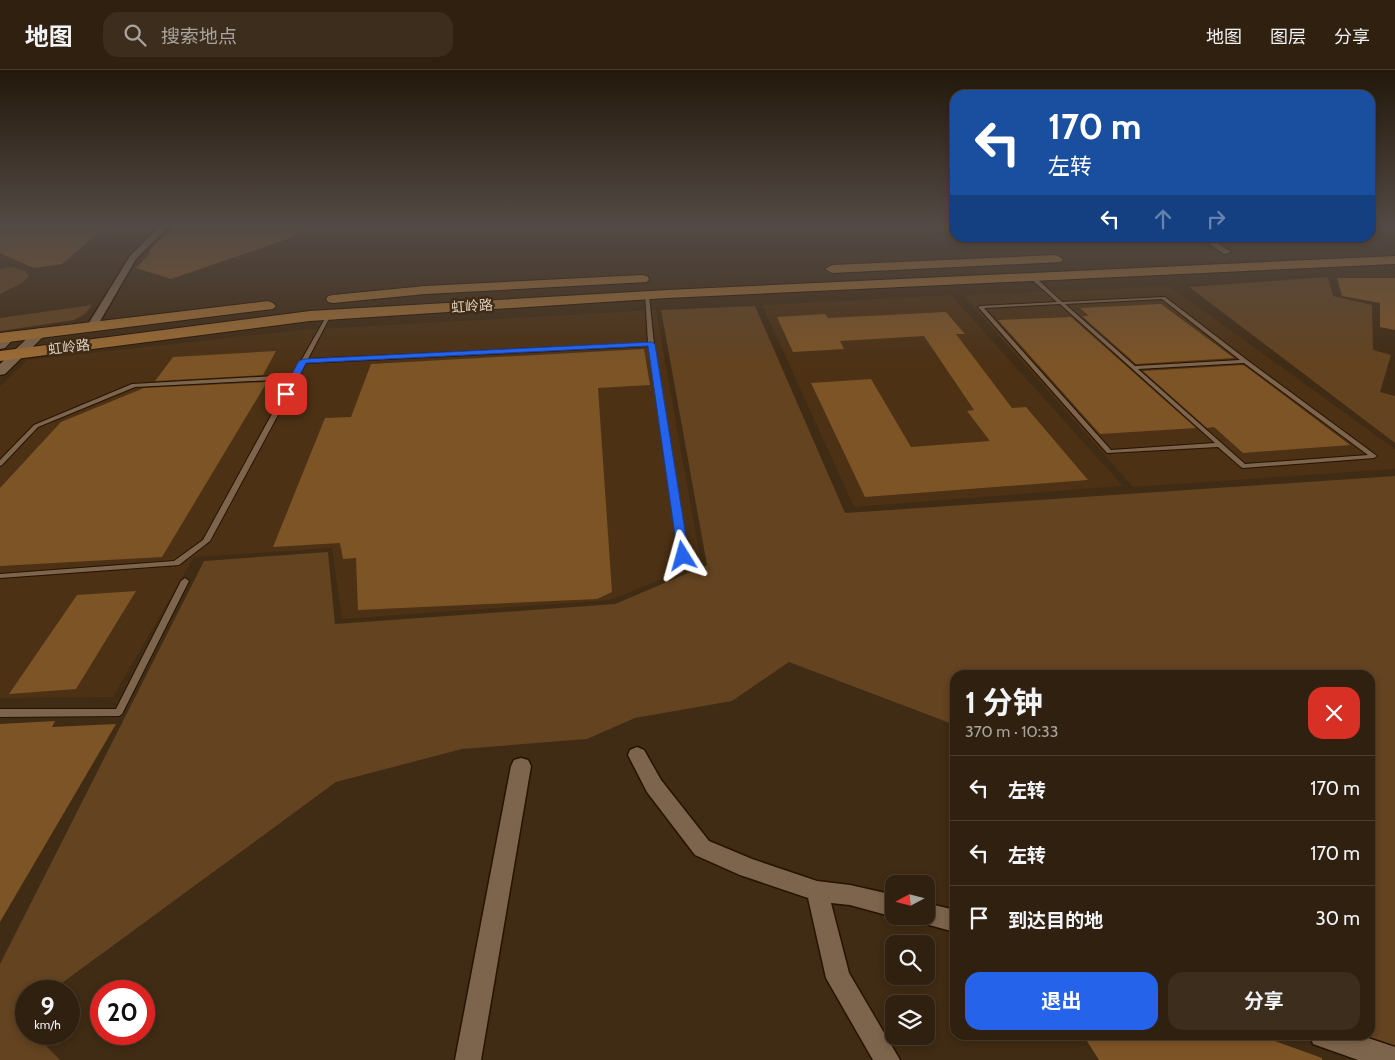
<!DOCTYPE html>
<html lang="zh">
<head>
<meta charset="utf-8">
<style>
	body { margin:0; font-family:Cabin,"Noto Sans SC",sans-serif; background:#3c2d1d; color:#f1f3f6; height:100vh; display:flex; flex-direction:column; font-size:19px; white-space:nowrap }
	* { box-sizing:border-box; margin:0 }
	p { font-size:16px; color:#a8a39e }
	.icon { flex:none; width:28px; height:28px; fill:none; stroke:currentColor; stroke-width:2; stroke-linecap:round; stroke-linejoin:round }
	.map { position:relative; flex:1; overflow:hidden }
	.side { position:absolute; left:950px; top:600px; width:425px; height:370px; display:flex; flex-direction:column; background:#30200f; border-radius:15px; box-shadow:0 2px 8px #0003,0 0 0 1px #4b3e2f }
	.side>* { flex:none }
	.top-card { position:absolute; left:950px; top:20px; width:425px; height:152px; border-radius:15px; box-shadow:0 2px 8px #0003,0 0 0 1px #4b3e2f; background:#1a4fa0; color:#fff; overflow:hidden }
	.needle { width:32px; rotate:263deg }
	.controls { position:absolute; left:885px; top:805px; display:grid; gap:10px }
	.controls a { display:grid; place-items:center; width:50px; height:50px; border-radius:10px; background:#30200f; box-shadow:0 2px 8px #0003,0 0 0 1px #4b3e2f; font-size:25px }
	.speed { position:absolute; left:15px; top:910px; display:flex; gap:10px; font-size:25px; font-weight:700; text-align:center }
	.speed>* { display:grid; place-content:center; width:65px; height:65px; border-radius:50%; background:#30200f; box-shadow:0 2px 8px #0003,0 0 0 1px #4b3e2f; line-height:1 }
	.speed small { font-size:12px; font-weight:400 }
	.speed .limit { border:8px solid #d22; background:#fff; color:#111 }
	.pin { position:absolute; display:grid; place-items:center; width:42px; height:42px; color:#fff; margin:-21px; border-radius:10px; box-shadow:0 2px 8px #0006 }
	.me { position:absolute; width:55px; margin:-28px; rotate:352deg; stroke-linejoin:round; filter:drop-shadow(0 0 4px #0008) }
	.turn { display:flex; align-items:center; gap:18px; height:105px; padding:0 15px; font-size:22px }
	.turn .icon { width:65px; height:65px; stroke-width:2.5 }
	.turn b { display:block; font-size:35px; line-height:42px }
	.lanes { display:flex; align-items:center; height:48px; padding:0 15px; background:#0003; justify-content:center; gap:25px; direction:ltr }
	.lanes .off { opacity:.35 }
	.round { display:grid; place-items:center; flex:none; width:52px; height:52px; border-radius:15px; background:#3c2d1d }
	.summary { display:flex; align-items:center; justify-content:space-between; height:85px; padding:0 15px }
	h1 { font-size:30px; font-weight:700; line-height:38px }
	.cta { display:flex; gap:10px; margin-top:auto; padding:10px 15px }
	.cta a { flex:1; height:58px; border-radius:15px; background:#2563eb; color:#fff; font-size:20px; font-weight:700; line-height:58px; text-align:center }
	.cta a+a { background:#3c2d1d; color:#f1f3f6 }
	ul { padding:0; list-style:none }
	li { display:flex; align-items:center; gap:15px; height:65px; padding:0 15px; border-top:1px solid #4b3e2f }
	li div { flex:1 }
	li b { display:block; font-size:19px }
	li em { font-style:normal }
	header { display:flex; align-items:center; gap:30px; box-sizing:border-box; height:70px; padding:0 25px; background:#30200f; border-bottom:1px solid #4b3e2f }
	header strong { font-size:24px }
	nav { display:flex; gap:28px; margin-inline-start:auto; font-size:18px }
	.search { width:350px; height:45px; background:#3c2d1d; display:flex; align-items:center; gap:12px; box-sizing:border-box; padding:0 18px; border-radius:15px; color:#a8a39e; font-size:19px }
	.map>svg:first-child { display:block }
	.built { fill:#4c3114 }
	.green { fill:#634320 }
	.building { fill:#7d5426 }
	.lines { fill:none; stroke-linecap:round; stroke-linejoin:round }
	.service-casing { stroke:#261300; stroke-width:2 }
	.minor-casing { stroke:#261300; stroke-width:3 }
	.tertiary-casing { stroke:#261300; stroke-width:2 }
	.primary-casing { stroke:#261300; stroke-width:2 }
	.service { fill:#7d644c; fill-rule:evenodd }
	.minor { fill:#7d644c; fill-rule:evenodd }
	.tertiary { fill:#7d644c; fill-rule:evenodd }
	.primary { fill:#9d6c33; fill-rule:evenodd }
	.route { fill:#2563eb; stroke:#184099 }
	.labels { text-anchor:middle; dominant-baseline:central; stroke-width:5; stroke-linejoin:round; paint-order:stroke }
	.far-street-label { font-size:14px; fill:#dfd1c4; stroke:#402b14 }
</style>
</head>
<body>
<header>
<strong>地图</strong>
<div class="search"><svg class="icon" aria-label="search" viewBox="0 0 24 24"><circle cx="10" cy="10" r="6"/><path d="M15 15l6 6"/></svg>搜索地点</div>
<nav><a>地图</a><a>图层</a><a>分享</a></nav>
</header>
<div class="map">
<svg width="1395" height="990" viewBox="0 0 1395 990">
	<rect width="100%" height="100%" fill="#402b14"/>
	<path class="built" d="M1169,216L1395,379V399L1133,417L963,225Z
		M951,225L1123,416L854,437L762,235Z
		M656,240L701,493L610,530L342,549L332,478L194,487L113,627L0,628V316L27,290L301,260Z"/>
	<path class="green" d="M12,197L25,201L29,206L22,213L0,224V199Z
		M1328,207L1333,226L1372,235L1373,280L1391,285L1380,322L1395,326V373L1189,217Z
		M92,235L85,244L74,250L0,261V248Z
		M755,236L845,443L1395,406V976L1362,965H1370V605H955V655L789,592L732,631L635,648L587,669L462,679L336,712L51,921H26V940L17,947L26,956V964H34L60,990H0V894L204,491L328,482L335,554L615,534L707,495L661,240Z"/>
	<path class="building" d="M0,155H108L62,194L34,198L0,183Z
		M177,155H318L285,170L171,209L136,198L147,187L152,177Z
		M1337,208H1395V260L1380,257V233L1342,226Z
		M1161,234L1234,288L1136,294L1082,246H1089L1080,238Z
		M946,242L965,264H956L1012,338L1026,337L1088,410L865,427L811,313L871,309L911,377L990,371L967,341L974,340L924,266L840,271L844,279L793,282L777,247L825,244L828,248Z
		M1071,247L1196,358L1100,364L998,250Z
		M644,279L650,315L598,318L612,522L597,529L358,540L356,488L343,489L340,473L273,477L325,348L351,347L371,294Z
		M276,281L263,305L155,311L173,287Z
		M1243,295L1245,296L1350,375L1243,383L1214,357L1207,358L1143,301Z
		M267,312L162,487L0,496V418L61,352L144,318Z
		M136,521L76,619L9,624L77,525Z
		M55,651L52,657L116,654L0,852V654Z
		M1083,965H1258L1322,988V990H1099Z"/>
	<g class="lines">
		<defs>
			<path id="service" d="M1030,206H1034L1062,232L1165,227L1247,290L1377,386L1374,388L1243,398L1241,397L1218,377L1107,383L978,237L980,236L1057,232L1030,208ZM1162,229L1240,290L1135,296L1065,234ZM1060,234L1215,373L1111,380L984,238ZM1244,293L1368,385L1245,394L1138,299Z
				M645,224L649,225L654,274L687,486L686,488H683L679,486L649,276L306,293L210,471L179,495L0,508V504L174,491L203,470L291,309L135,317L38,357L2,395L0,396V390L34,355L132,314L293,305L327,245L329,244L331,245L308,289L648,273Z
				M185,508L189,511L122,644L119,646L0,647V639H116L181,511Z"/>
			<path id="minor" d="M161,155H170L136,189L96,258H88L87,256L130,186Z
				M1201,168H1210L1231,182L1224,184Z
				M637,677L644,680L661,710L709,771L752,789L817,811L850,815L894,825V847L850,835L831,833L849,903L900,990H873L826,908L808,828L740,805L695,785L647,722L628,685L630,680Z
				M521,688L528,690L531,696L481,990H455L511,696L514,690Z
				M926,833L955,840V862L918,852L916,846H926Z
				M1310,965H1359L1395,977V990H1358L1313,974Z"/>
			<path id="tertiary" d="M41,258L45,259L47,262L45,265L5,304L0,305V294L37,259Z
				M10,262L16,266L5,278L0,279V268Z"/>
			<path id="primary" d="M1056,185L1063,189L1061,192L832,203L825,199L832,195Z
				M1395,186V194L667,228L310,251L0,291V281L310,241L667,220Z
				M642,205L647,206L649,209L647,212L425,224L333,233L328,232L326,229L328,226L333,225L425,216Z
				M268,231L273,233L276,236L273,239L0,273V263Z"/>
		</defs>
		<use href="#service" class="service-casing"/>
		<use href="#minor" class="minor-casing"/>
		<use href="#tertiary" class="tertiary-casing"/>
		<use href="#primary" class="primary-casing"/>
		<use href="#service" class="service"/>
		<use href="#minor" class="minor"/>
		<use href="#tertiary" class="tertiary"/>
		<use href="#primary" class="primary"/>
	</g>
	<linearGradient id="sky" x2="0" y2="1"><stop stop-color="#23180b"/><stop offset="0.53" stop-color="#534a45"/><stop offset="1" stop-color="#534a45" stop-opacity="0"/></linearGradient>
	<rect width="1395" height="294" fill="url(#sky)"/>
	<path class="route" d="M651,272L655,274L689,486L683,490L678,486L648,276L306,293L289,326L281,324L299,291L304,289Z"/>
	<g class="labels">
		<g class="far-street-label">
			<text transform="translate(472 236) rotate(-4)">虹岭路</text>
			<text transform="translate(69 277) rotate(-7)">虹岭路</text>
		</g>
	</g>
</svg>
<div class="controls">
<a><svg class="needle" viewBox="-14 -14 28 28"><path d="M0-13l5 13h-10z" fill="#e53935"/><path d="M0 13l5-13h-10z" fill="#a8a39e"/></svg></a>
<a><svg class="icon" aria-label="search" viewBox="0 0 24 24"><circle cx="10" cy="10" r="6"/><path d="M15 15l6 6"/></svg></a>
<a><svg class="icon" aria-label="layers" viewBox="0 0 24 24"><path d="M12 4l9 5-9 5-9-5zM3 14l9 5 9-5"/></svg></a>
</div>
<div class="speed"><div>9<small>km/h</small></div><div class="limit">20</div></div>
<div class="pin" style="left:286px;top:324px;background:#d93025"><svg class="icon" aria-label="arrive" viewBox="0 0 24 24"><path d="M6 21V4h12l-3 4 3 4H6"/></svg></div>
<svg class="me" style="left:683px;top:486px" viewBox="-20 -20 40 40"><path d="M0-17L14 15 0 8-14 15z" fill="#2563eb" stroke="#fff" stroke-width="4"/></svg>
<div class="top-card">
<div class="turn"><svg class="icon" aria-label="left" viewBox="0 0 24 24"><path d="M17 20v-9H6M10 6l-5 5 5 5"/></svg><div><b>170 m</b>左转</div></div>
<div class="lanes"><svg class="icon" aria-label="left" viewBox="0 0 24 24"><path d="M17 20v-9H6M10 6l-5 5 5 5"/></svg><svg class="icon off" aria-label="ahead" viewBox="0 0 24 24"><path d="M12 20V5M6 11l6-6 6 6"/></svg><svg class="icon off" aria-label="right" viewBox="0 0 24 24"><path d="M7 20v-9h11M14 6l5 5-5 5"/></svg></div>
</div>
<section class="side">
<div class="summary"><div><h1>1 分钟</h1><p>370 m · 10:33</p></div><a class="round" style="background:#d93025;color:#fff"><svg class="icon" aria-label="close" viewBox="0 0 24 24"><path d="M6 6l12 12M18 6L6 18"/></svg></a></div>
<ul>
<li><svg class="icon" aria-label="left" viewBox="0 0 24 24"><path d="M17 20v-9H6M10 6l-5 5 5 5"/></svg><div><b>左转</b></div><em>170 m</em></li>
<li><svg class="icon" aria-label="left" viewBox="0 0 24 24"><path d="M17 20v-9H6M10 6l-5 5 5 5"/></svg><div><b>左转</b></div><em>170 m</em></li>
<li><svg class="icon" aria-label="arrive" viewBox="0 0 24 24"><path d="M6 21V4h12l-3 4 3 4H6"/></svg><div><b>到达目的地</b></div><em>30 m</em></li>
</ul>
<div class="cta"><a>退出</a><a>分享</a></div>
</section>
</div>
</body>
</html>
